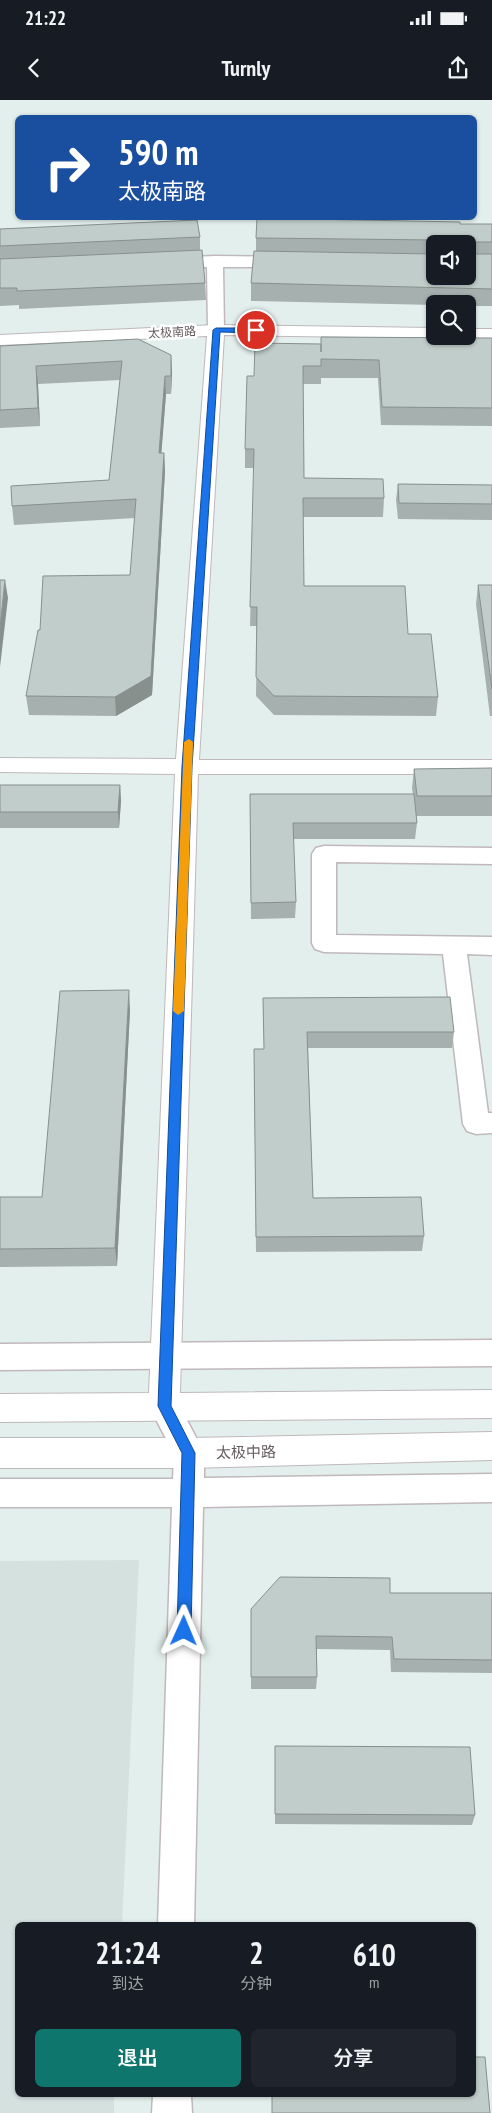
<!DOCTYPE html>
<html lang="zh">
<head>
<meta charset="utf-8">
<style>
	body { margin:0; font-family:"PT Sans Narrow","Noto Sans SC",sans-serif; background:#20242c; color:#f1f3f6; height:100vh; display:flex; flex-direction:column; font-size:19px; white-space:nowrap }
	* { box-sizing:border-box; margin:0 }
	p { font-size:16px; color:#9ea1a6 }
	.icon { flex:none; width:28px; height:28px; fill:none; stroke:currentColor; stroke-width:2; stroke-linecap:round; stroke-linejoin:round }
	.map { position:relative; flex:1; overflow:hidden }
	.details { position:absolute; left:15px; top:1822px; width:461px; height:175px; display:flex; flex-direction:column; background:#171b24; border-radius:8px; box-shadow:0 1px 4px #0004 }
	.details>* { flex:none }
	.guide { position:absolute; left:15px; top:15px; width:462px; height:105px; border-radius:8px; box-shadow:0 1px 4px #0004; background:#1a4fa0; color:#fff; overflow:hidden }
	.buttons { position:absolute; left:426px; top:135px; display:grid; gap:10px }
	.buttons a { display:grid; place-items:center; width:50px; height:50px; border-radius:8px; background:#171b24; box-shadow:0 1px 4px #0004; font-size:25px }
	.pin { position:absolute; display:grid; place-items:center; width:42px; height:42px; color:#fff; margin:-21px; border:2px solid #fff; border-radius:50%; box-shadow:0 1px 5px #0007 }
	.me { position:absolute; width:55px; margin:-28px; rotate:1deg; stroke-linejoin:round; filter:drop-shadow(0 0 4px #0008) }
	.turn { display:flex; align-items:center; gap:18px; height:105px; padding:0 20px; font-size:22px }
	.turn .icon { width:65px; height:65px; stroke-width:2.5 }
	.turn b { display:block; font-size:35px; line-height:42px }
	.eta { display:flex; justify-content:space-evenly; align-items:center; height:85px; text-align:center }
	.eta b { font-size:30px; font-weight:600; line-height:35px }
	.action { display:flex; gap:10px; margin-top:auto; padding:10px 20px }
	.action a { flex:1; height:58px; border-radius:8px; background:#0f766e; color:#fff; font-size:20px; font-weight:600; line-height:58px; text-align:center }
	.action a+a { background:#20242c; color:#f1f3f6 }
	.status { display:flex; justify-content:space-between; align-items:center; height:35px; padding:0 25px; background:#171b24; direction:ltr }
	.status svg { height:14px; fill:currentColor }
	header { display:flex; justify-content:space-between; align-items:center; height:65px; padding:0 20px; background:#171b24; font-size:22px; font-weight:600 }
	.map>svg:first-child { display:block }
	.education { fill:#d4e1df }
	.lines { fill:none; stroke-linecap:round; stroke-linejoin:round }
	.street-casing { stroke:#c0b8bb; stroke-width:3 }
	.secondary-casing { stroke:#c0b7ba; stroke-width:2 }
	.street { fill:#fff; fill-rule:evenodd }
	.secondary { fill:#fff; fill-rule:evenodd }
	.wall { fill:#a6b0ae; fill-rule:evenodd }
	.shaded-wall { fill:#87908d }
	.building { fill:#c1cdca; stroke:#87908d }
	.route { fill:#1a73e8; stroke:#114b97 }
	.slow { fill:#f59e0b }
	.labels { text-anchor:middle; dominant-baseline:central; stroke-width:5; stroke-linejoin:round; paint-order:stroke }
	.far-street-label { font-size:12px; fill:#645b5f; stroke:#fff }
	.street-label { font-size:15px; fill:#645b5f; stroke:#fff }
</style>
</head>
<body>
<div class="status"><b>21:22</b><svg viewBox="0 0 49 12"><path d="M0 12V9h3v3zM5 12V6h3v6zM10 12V3h3v9zM15 12V0h3v12zM26 1h20v11H26zM47 4h2v5h-2z"/></svg></div>
<header><svg class="icon" aria-label="back" viewBox="0 0 24 24"><path d="M15 5l-7 7 7 7"/></svg>Turnly<svg class="icon" aria-label="share" viewBox="0 0 24 24"><path d="M12 15V3M7 8l5-5 5 5M5 13v7h14v-7"/></svg></header>
<div class="map">
<svg width="492" height="2013" viewBox="0 0 492 2013">
	<rect width="100%" height="100%" fill="#e3efed"/>
	<path class="education" d="M139,1460L122,1825H18V1995H114V2013H0V1461Z"/>
	<g class="lines">
		<defs>
			<path id="street" d="M215,156L289,157L297,162L289,167H223L224,230L216,235L208,230L207,167L168,168L160,163L168,158Z
				M324,746L492,748V764L336,762V835L492,837V855L467,854L488,1013H492V1033L476,1034L467,1031L463,1024L443,854L324,852L315,849L312,843V754L316,748Z
				M492,1240V1266L0,1270V1244Z
				M164,1293L175,1297L204,1353V1378L492,1374V1402L203,1407L194,1825H158L172,1407H0V1379H173L174,1354L149,1306L153,1297Z
				M153,1995H191L192,2013H152Z"/>
			<path id="secondary" d="M216,225L435,228V236H441L435,238L224,235L199,660H492V674H198L180,1293L492,1290V1318L0,1322V1294L149,1293L175,674L0,672V658L176,659L207,236L0,245V235Z
				M468,229H492V239L462,238L468,236Z
				M492,1332V1360L189,1368H0V1338H189Z"/>
		</defs>
		<use href="#street" class="street-casing"/>
		<use href="#secondary" class="secondary-casing"/>
		<use href="#street" class="street"/>
		<use href="#secondary" class="secondary"/>
	</g>
	<path class="wall" d="M460,124H492V206H468V204H435V205L251,201V183L256,151V138ZM435,144H468L435,176Z
		M0,129L200,137V151L205,183L206,200L19,209V205L0,206Z
		M492,238V326L381,325L378,278H321V284H303L304,378L384,398L383,417H303L304,486L408,534L438,597L436,616L274,615L256,596L257,526H250L254,368H245V349L254,276L321,244Z
		M0,246L171,255L172,273L171,294H166L161,353H164L165,371L152,595L116,616L29,615L26,596L40,530L130,475L135,418L14,425L12,406L109,380L120,280L38,284L40,326L0,328Z
		M398,384L492,385V420L398,419L396,400Z
		M478,485H492V616H490L476,504Z
		M492,668V716H416L417,723L415,739H293L296,802L295,818L251,819L250,694H413L412,688L414,669Z
		M0,685H120L121,701L119,728H0Z
		M263,898L454,932L452,948H308L313,1098L424,1136L422,1151L256,1152L254,949H264Z
		M130,910L117,1166L0,1167V1097H42Z
		M390,1493H492V1573L391,1572L390,1550L317,1549V1577L316,1589H251V1509Z
		M275,1646L475,1715L472,1725L275,1724Z"/>
	<path class="shaded-wall" d="M171,255L172,273L171,294Z
		M36,266L38,284L40,326L38,308Z
		M165,276L166,294L160,371L159,353Z
		M164,353L165,371L152,595L116,616L115,597Z
		M5,480L8,498L0,567V528Z
		M120,685L121,701L119,728L118,712Z
		M129,890L130,910L117,1166L115,1148Z"/>
	<path class="building" d="M257,118L460,122V124H492V142H468V154H492V189L251,183L254,151L435,154V176H468V144H437L436,140L256,138Z
		M197,120L200,137L0,146V129Z
		M202,150L205,183L17,191V188H0V159Z
		M321,237L492,238V308L382,307L379,260L321,259V266H303L304,378L383,379L384,398H303L304,486H405L408,534H431L438,597L274,596L256,577L257,507H250L254,349H245L247,276H254L255,243L321,244V252Z
		M138,239L171,255V276H165L159,353H164L151,576L115,597L26,596L38,530H40L43,476L130,475L136,399L12,406L11,386L109,380L122,261L36,266L38,308L0,310V246Z
		M398,384L492,385V404L399,403Z
		M0,480H5L0,528Z
		M478,485H492V589Z
		M492,668V696H417L414,669Z
		M0,685H120L118,712H0Z
		M250,694H414L417,723H293L296,802L251,803Z
		M129,890L115,1148L0,1149V1097H42L60,891Z
		M450,897L454,932H307L313,1098L421,1097L424,1136L256,1137L254,949H264L263,898Z
		M280,1477L390,1478V1493H492V1560L394,1559L392,1537L316,1536L317,1577H251V1509Z
		M275,1646L470,1647L475,1715L275,1714Z
		M474,1957H485L490,2013H272V1995H474Z"/>
	<path class="route" d="M216,228H256L260,230L256,233L220,232L192,667L171,1306L195,1353L191,1531L189,1536L184,1538L179,1536L177,1531L182,1353L158,1306L182,667L213,230Z"/>
	<path class="slow" d="M189,639L193,642L184,911L178,915L173,911L184,642Z"/>
	<g class="labels">
		<g class="far-street-label">
			<text transform="translate(172 232) rotate(-3)">太极南路</text>
		</g>
		<g class="street-label">
			<text transform="translate(246 1352) rotate(-1)">太极中路</text>
		</g>
	</g>
</svg>
<div class="buttons">
<a><svg class="icon" aria-label="sound" viewBox="0 0 24 24"><path d="M4 9h4l5-4v14l-5-4H4zM17 9q2 3 0 6"/></svg></a>
<a><svg class="icon" aria-label="search" viewBox="0 0 24 24"><circle cx="10" cy="10" r="6"/><path d="M15 15l6 6"/></svg></a>
</div>
<div class="pin" style="left:256px;top:230px;background:#d93025"><svg class="icon" aria-label="arrive" viewBox="0 0 24 24"><path d="M6 21V4h12l-3 4 3 4H6"/></svg></div>
<svg class="me" style="left:184px;top:1531px" viewBox="-20 -20 40 40"><path d="M0-17L14 15 0 8-14 15z" fill="#1a73e8" stroke="#fff" stroke-width="4"/></svg>
<div class="guide">
<div class="turn"><svg class="icon" aria-label="right" viewBox="0 0 24 24"><path d="M7 20v-9h11M14 6l5 5-5 5"/></svg><div><b>590 m</b>太极南路</div></div>
</div>
<section class="details">
<div class="eta">
<div><b>21:24</b><p>到达</p></div>
<div><b>2</b><p>分钟</p></div>
<div><b>610</b><p>m</p></div>
</div>
<div class="action"><a>退出</a><a>分享</a></div>
</section>
</div>
</body>
</html>
